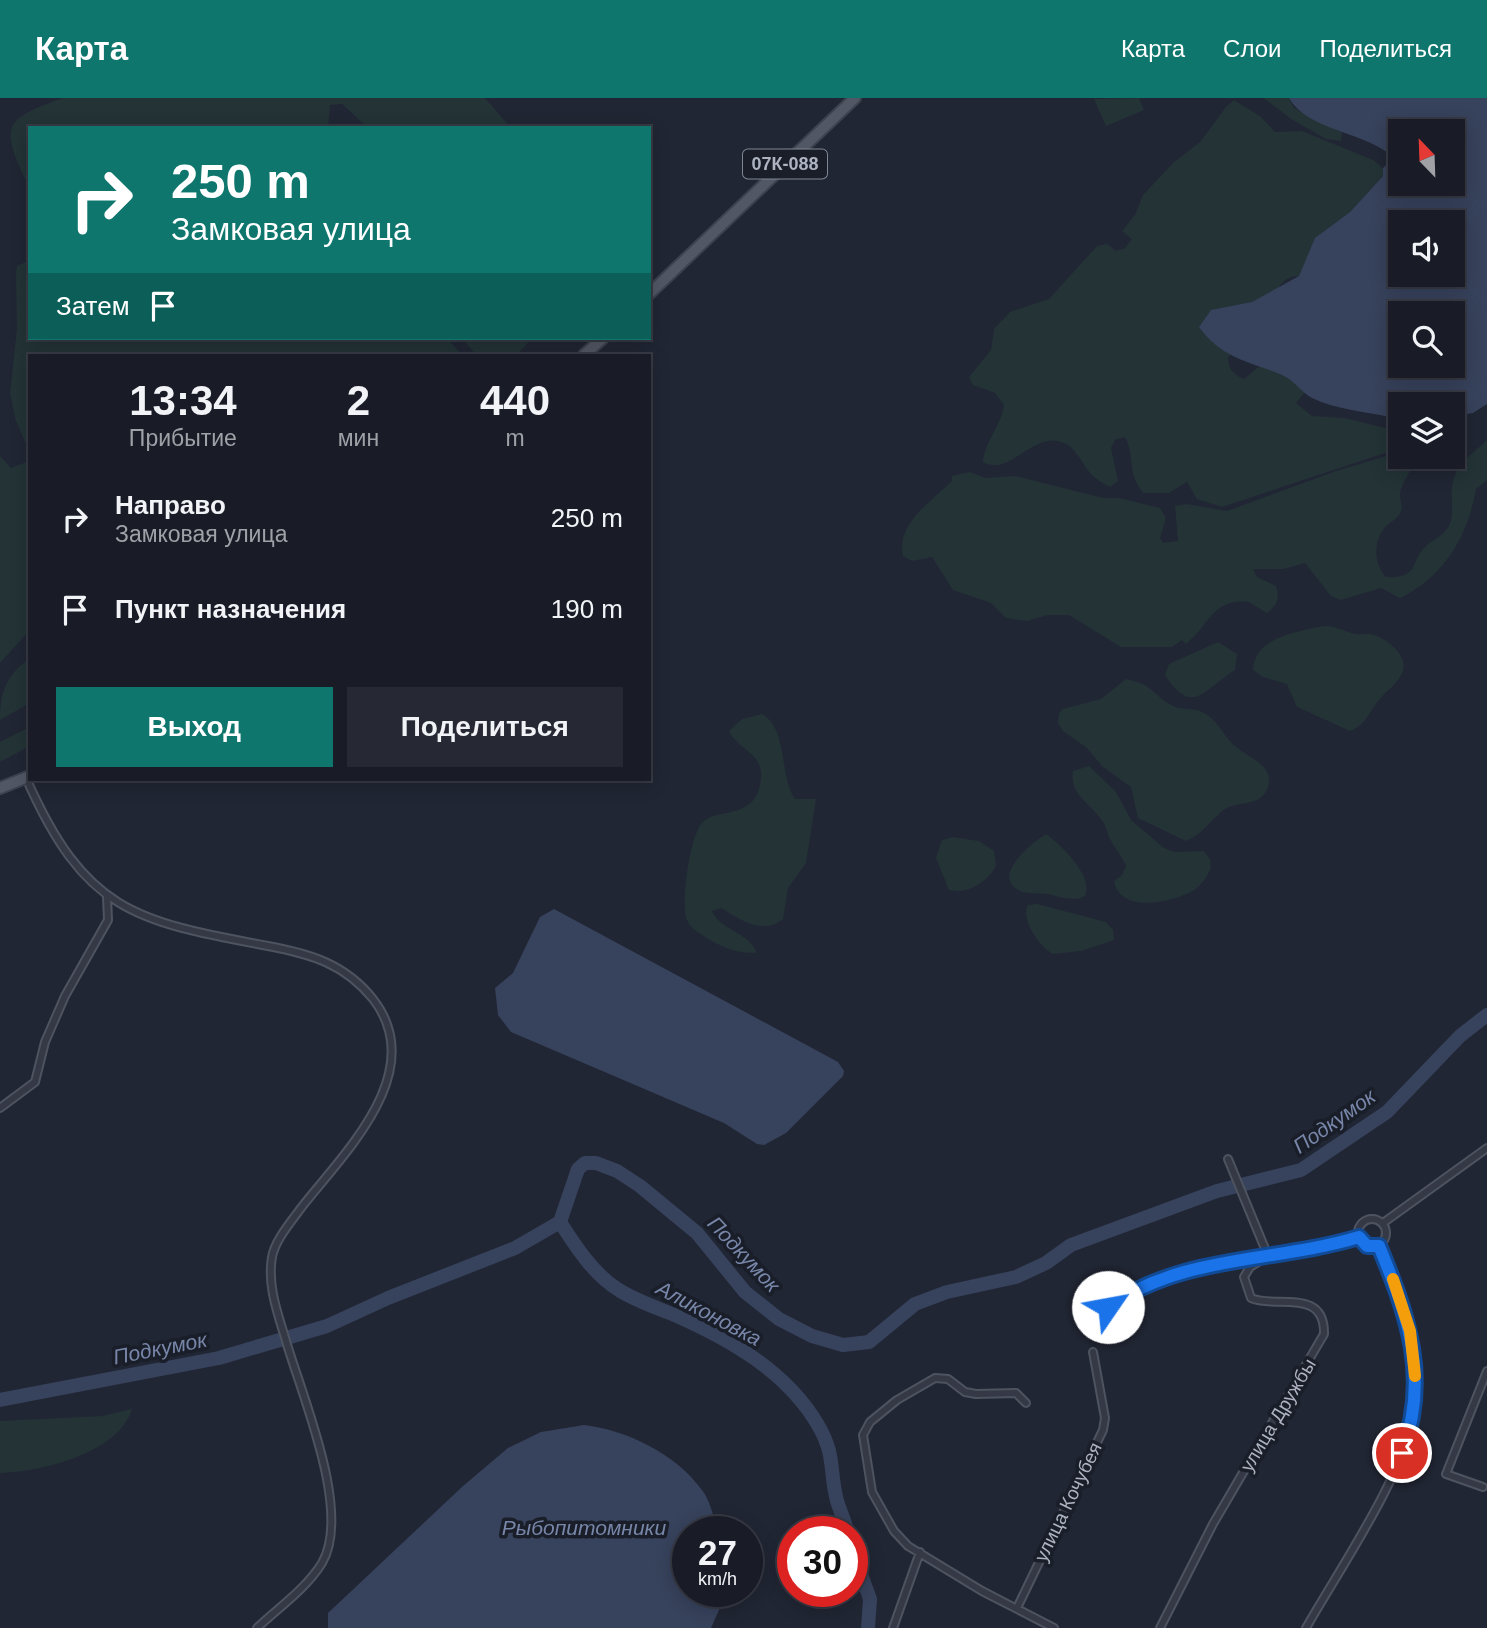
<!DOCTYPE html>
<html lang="ru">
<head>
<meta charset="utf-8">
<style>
	body { margin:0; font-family:Helvetica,sans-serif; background:#262933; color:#f1f3f6; height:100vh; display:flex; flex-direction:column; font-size:26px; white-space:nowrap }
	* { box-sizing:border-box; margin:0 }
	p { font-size:23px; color:#9fa1a7 }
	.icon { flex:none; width:38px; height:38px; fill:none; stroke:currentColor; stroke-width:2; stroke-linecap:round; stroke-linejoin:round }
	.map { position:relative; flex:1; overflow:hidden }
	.sheet { position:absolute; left:28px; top:256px; width:623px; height:427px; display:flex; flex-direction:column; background:#191c27; border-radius:0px; box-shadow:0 4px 18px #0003,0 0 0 2px #373a44 }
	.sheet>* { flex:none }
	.hud { position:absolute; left:28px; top:28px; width:623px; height:214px; border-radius:0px; box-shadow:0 4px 18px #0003,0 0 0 2px #373a44; background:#0f766e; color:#fff; overflow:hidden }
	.needle { width:46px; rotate:337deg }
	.tools { position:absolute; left:1388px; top:21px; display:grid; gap:14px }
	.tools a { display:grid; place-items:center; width:77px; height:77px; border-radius:0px; background:#191c27; box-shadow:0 4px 18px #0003,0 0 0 2px #373a44; font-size:35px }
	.speed { position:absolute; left:672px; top:1418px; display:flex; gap:14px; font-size:35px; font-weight:700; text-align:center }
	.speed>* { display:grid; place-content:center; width:91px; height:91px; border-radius:50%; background:#191c27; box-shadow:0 4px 18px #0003,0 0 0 2px #373a44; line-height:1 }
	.speed small { font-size:18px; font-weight:400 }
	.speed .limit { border:10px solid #d22; background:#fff; color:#111 }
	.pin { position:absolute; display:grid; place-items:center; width:60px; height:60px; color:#fff; margin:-30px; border:4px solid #fff; border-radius:50%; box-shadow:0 2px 7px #0007 }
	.me { position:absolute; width:77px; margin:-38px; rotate:57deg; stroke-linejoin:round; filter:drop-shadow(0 0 5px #0008) }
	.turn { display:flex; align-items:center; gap:24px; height:147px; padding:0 28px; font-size:32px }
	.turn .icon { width:91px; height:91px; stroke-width:2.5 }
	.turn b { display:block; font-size:49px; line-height:60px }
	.then { display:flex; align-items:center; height:66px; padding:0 28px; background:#0003; gap:14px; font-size:26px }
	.eta { display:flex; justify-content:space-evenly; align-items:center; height:119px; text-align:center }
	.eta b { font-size:42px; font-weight:600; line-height:49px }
	.button { display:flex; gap:14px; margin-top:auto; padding:14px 28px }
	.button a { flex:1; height:80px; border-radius:0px; background:#0f766e; color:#fff; font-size:28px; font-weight:600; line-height:80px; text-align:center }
	.button a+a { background:#262933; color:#f1f3f6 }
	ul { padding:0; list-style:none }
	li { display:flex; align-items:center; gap:21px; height:91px; padding:0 28px }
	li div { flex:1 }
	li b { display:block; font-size:26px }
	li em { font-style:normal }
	header { display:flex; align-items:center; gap:42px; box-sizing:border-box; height:98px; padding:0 35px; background:#0f766e; color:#fff }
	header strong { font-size:33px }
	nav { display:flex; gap:38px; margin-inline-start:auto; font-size:24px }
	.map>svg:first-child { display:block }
	.green { fill:#233336 }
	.water { fill:#37425c; fill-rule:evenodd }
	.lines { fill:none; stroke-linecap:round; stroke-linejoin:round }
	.river { stroke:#37425c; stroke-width:14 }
	.street-casing { stroke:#4e5360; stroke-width:10 }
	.primary-casing { stroke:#3d424e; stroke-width:14 }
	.street { stroke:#343945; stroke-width:6 }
	.primary { stroke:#525765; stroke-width:10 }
	.route-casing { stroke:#114b97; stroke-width:18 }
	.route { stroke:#1a73e8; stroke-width:12 }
	.slow { stroke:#f59e0b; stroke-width:12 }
	.labels { text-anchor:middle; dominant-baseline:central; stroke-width:7; stroke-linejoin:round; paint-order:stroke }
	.shield { fill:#191e29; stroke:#818694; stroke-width:2 }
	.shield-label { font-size:18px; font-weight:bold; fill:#aeb3c2 }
	.street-label { font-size:19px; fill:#aeb3c2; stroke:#191e29 }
	.water-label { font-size:21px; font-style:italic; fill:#7886a9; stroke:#191e29 }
</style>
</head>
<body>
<header>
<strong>Карта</strong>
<nav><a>Карта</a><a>Слои</a><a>Поделиться</a></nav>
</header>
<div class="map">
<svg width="1487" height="1530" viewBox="0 0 1487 1530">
	<rect width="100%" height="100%" fill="#212634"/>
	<path class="green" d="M63,0H485L511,30H368L342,6L330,7L328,30H30V91C0,29 0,22 63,0Z
		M1139,0L1144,12L1106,28L1094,1Z
		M1264,0H1289L1294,10L1342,35L1341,43L1326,41L1291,21Z
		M1234,2L1261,19L1275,34L1302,33L1373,62L1383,70V78L1350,114L1315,141L1299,178C1285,179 1279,185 1275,199L1228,260C1228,271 1234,277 1244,281L1274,256L1326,282L1303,296L1296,305L1312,318L1345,320L1385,330H1400V350L1222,409L1197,401L1187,384L1169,395H1144C1127,379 1135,357 1125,339L1115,342L1111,350L1118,383L1110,389C1104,386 1097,382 1092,377C1084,369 1077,353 1068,347C1035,327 1012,380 983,364C985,343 1001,328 1004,307L995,295L973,287L969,279L991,252L994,231L1010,214L1049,201L1097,148L1107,146L1116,153L1125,150L1132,141L1122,133L1135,117L1143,97L1173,65L1200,44L1226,9Z
		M30,162V240H447L462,257H30V532L0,565V358L11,370L29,363V353L16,323L10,295L17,230L16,173L17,168Z
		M462,240H532L517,257H476Z
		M1487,342V382L1476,391C1468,438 1444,479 1400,500L1381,490L1341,502L1331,498L1305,465L1283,471H1253L1257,479L1276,488C1280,501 1277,507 1267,515L1249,504C1212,500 1210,527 1186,546L1182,542L1172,549H1121L1069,517H1048L1027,523L1006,520L991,505L953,492L932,459L912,463L903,458C896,425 931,404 952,383V378L970,374L985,380L1015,378L1103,400H1119L1160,410L1166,420L1160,440L1163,445L1178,443L1175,408L1187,406L1227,413L1336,373L1400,354V359H1421C1413,368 1401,385 1400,397C1400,403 1403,407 1401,413C1399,420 1392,423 1386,428C1373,443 1373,464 1386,479C1419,481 1410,464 1425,449C1435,440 1448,436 1451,422C1455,403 1446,391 1459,369C1466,359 1478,351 1487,342Z
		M1324,528C1337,528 1343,533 1355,536C1360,537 1366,535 1371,536C1386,540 1408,556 1403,573C1399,585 1386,593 1379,602C1368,615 1367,626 1350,633L1297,609L1287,586L1263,579L1253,572C1255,538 1297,534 1324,528Z
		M1218,544L1237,556L1235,572C1204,591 1193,620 1165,577L1169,566Z
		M30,560V605L0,622C0,595 6,577 30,560Z
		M1126,581C1153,586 1153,597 1171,607C1181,613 1193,609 1202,614C1219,622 1222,637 1235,648C1250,661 1280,669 1265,695C1258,708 1234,703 1222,713C1209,724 1203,736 1186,743L1138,720L1131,689L1103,669L1087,650L1063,633L1058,625L1059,615L1063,611L1101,601Z
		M762,616C788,630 779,678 795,701H816L806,765L788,790L783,821C763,838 739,821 721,810L712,813C722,834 748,833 757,855C734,855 721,849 702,837C696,833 690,829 687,822C680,807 690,735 703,724C719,709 758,723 761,679C763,655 737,651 729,633L742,621Z
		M30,629V648L0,664V644Z
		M1089,668L1116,694L1131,722L1164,750L1174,754L1204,753L1210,761L1211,771C1206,779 1202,787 1194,792C1172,805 1120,816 1114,783L1122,777L1126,768C1122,757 1114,750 1109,739C1107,734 1106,728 1103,724C1092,706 1069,697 1073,673Z
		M1046,736C1061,747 1094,778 1085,798C1074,804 1060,799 1048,796C1038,795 1023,797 1015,790C995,774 1033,744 1046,736Z
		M953,739L979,743L994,753L996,768C987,784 968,797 949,792L936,760L942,742Z
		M1037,806L1106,824L1113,832L1114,842L1081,853L1053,856C1040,849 1020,822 1028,807Z
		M132,1311C119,1355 41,1374 0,1375V1323L102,1318Z"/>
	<path class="water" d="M1289,0H1487V306L1473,315L1453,318L1452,306H1400V319H1391C1366,314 1334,311 1312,300C1301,294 1293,281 1282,277C1249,263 1222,261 1199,229L1211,212L1252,204L1299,178L1315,140L1350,114L1383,78V70L1394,60C1368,34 1307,33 1289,0ZM1400,33H1452V86H1400ZM1400,124H1452V177H1400ZM1400,215H1452V268H1400Z
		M554,811L838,964L844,973L843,978L786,1035L764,1047L757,1046L724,1025L511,934L498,917L495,890L513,875L540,819Z
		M584,1327C627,1332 676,1356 702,1392C710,1402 714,1421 718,1433H688V1493H719V1512L711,1530H328V1515L463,1388L508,1350L541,1334Z"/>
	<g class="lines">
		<path class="river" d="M560,1124C576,1149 594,1177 619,1192C636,1203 658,1210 677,1218C731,1242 787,1274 818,1327C836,1358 829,1372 837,1403C840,1413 845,1423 847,1433
			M0,1302L219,1260L327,1228L388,1200L515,1150L560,1124L578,1071L585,1065H596L617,1073L640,1088L697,1135L745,1194L779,1221L812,1238L843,1247L869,1244L915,1206L947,1194L1016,1179L1046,1165L1071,1147L1217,1093L1301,1072L1387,1014L1460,938L1487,917
			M852,1451L870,1501L868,1530"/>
		<defs>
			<path id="street" d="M26,680C85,813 133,823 268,848C311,856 345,866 373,901C430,974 343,1056 301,1110C291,1124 275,1142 272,1159C267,1188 278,1216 286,1243C302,1298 352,1414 322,1465C306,1491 278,1510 257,1530
				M0,1010L35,984L45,944L65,898L108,822L107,799
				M1228,1061L1268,1158
				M1358 1135a14 14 0 1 1 28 0a14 14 0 1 1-28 0Z
				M1383,1125L1487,1050
				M1108,1209C1184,1156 1273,1164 1358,1139
				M1026,1305L1016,1295L976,1296L965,1294L948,1281L935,1280L897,1302L870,1324L863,1337L872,1394L894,1433L908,1448L982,1493L1054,1530
				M1483,1389L1446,1376L1487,1273
				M1017,1510L1103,1332L1105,1320L1093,1254
				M893,1530L920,1454
				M1160,1530L1213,1426L1324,1236C1325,1189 1275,1211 1251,1200L1244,1179L1250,1169L1268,1158
				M1306,1530C1340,1470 1404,1378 1415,1312C1424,1255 1400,1199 1379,1148"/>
			<path id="primary" d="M649,196L855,0
				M584,257L603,240
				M0,690L30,678"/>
		</defs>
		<use href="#street" class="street-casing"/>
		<use href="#primary" class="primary-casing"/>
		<use href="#street" class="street"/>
		<use href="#primary" class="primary"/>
	</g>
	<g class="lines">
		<defs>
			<path id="route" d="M1108,1209C1184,1156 1273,1165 1359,1139L1367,1148H1379C1408,1218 1430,1280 1402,1355"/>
		</defs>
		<use href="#route" class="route-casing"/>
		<use href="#route" class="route"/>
		<path class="slow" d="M1393,1181L1410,1233L1415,1278"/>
	</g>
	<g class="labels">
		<rect class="shield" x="743" y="51.5" width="84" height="29" rx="5"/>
		<g class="shield-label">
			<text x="785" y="66">07К-088</text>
		</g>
		<g class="street-label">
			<text transform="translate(1278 1317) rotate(-59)">улица Дружбы</text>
			<text transform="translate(1068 1404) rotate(-64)">улица Кочубея</text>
		</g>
		<g class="water-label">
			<text transform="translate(1334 1023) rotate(-35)">Подкумок</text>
			<text transform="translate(744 1156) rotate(47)">Подкумок</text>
			<text transform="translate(709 1215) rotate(28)">Аликоновка</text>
			<text transform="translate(160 1250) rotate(-11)">Подкумок</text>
			<text x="584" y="1429">Рыбопитомники</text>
		</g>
	</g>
</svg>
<div class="tools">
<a><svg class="needle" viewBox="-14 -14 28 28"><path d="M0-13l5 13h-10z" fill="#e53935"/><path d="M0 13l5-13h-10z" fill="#9fa1a7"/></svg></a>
<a><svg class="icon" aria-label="sound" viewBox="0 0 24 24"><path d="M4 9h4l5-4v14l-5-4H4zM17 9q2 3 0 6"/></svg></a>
<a><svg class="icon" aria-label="search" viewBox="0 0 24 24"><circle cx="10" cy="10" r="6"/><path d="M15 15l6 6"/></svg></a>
<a><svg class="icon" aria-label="layers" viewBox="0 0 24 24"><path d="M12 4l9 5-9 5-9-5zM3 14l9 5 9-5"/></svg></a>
</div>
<div class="speed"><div>27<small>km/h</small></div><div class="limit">30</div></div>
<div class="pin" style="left:1402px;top:1355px;background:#d93025"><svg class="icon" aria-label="arrive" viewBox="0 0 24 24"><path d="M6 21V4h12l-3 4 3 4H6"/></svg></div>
<svg class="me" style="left:1108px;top:1209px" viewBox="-20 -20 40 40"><circle r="19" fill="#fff"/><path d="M0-13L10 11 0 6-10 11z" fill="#1a73e8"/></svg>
<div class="hud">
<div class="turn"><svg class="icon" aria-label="right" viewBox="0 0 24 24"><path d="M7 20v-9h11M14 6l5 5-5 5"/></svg><div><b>250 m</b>Замковая улица</div></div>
<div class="then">Затем<svg class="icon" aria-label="arrive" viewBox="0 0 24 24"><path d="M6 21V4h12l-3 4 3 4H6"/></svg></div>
</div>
<section class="sheet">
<div class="eta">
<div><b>13:34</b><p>Прибытие</p></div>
<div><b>2</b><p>мин</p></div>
<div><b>440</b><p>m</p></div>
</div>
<ul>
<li><svg class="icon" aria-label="right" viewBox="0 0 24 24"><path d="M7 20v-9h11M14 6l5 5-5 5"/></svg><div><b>Направо</b><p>Замковая улица</p></div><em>250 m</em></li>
<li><svg class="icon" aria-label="arrive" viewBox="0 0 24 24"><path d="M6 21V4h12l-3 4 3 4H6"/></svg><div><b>Пункт назначения</b></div><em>190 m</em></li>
</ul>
<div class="button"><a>Выход</a><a>Поделиться</a></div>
</section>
</div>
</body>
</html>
